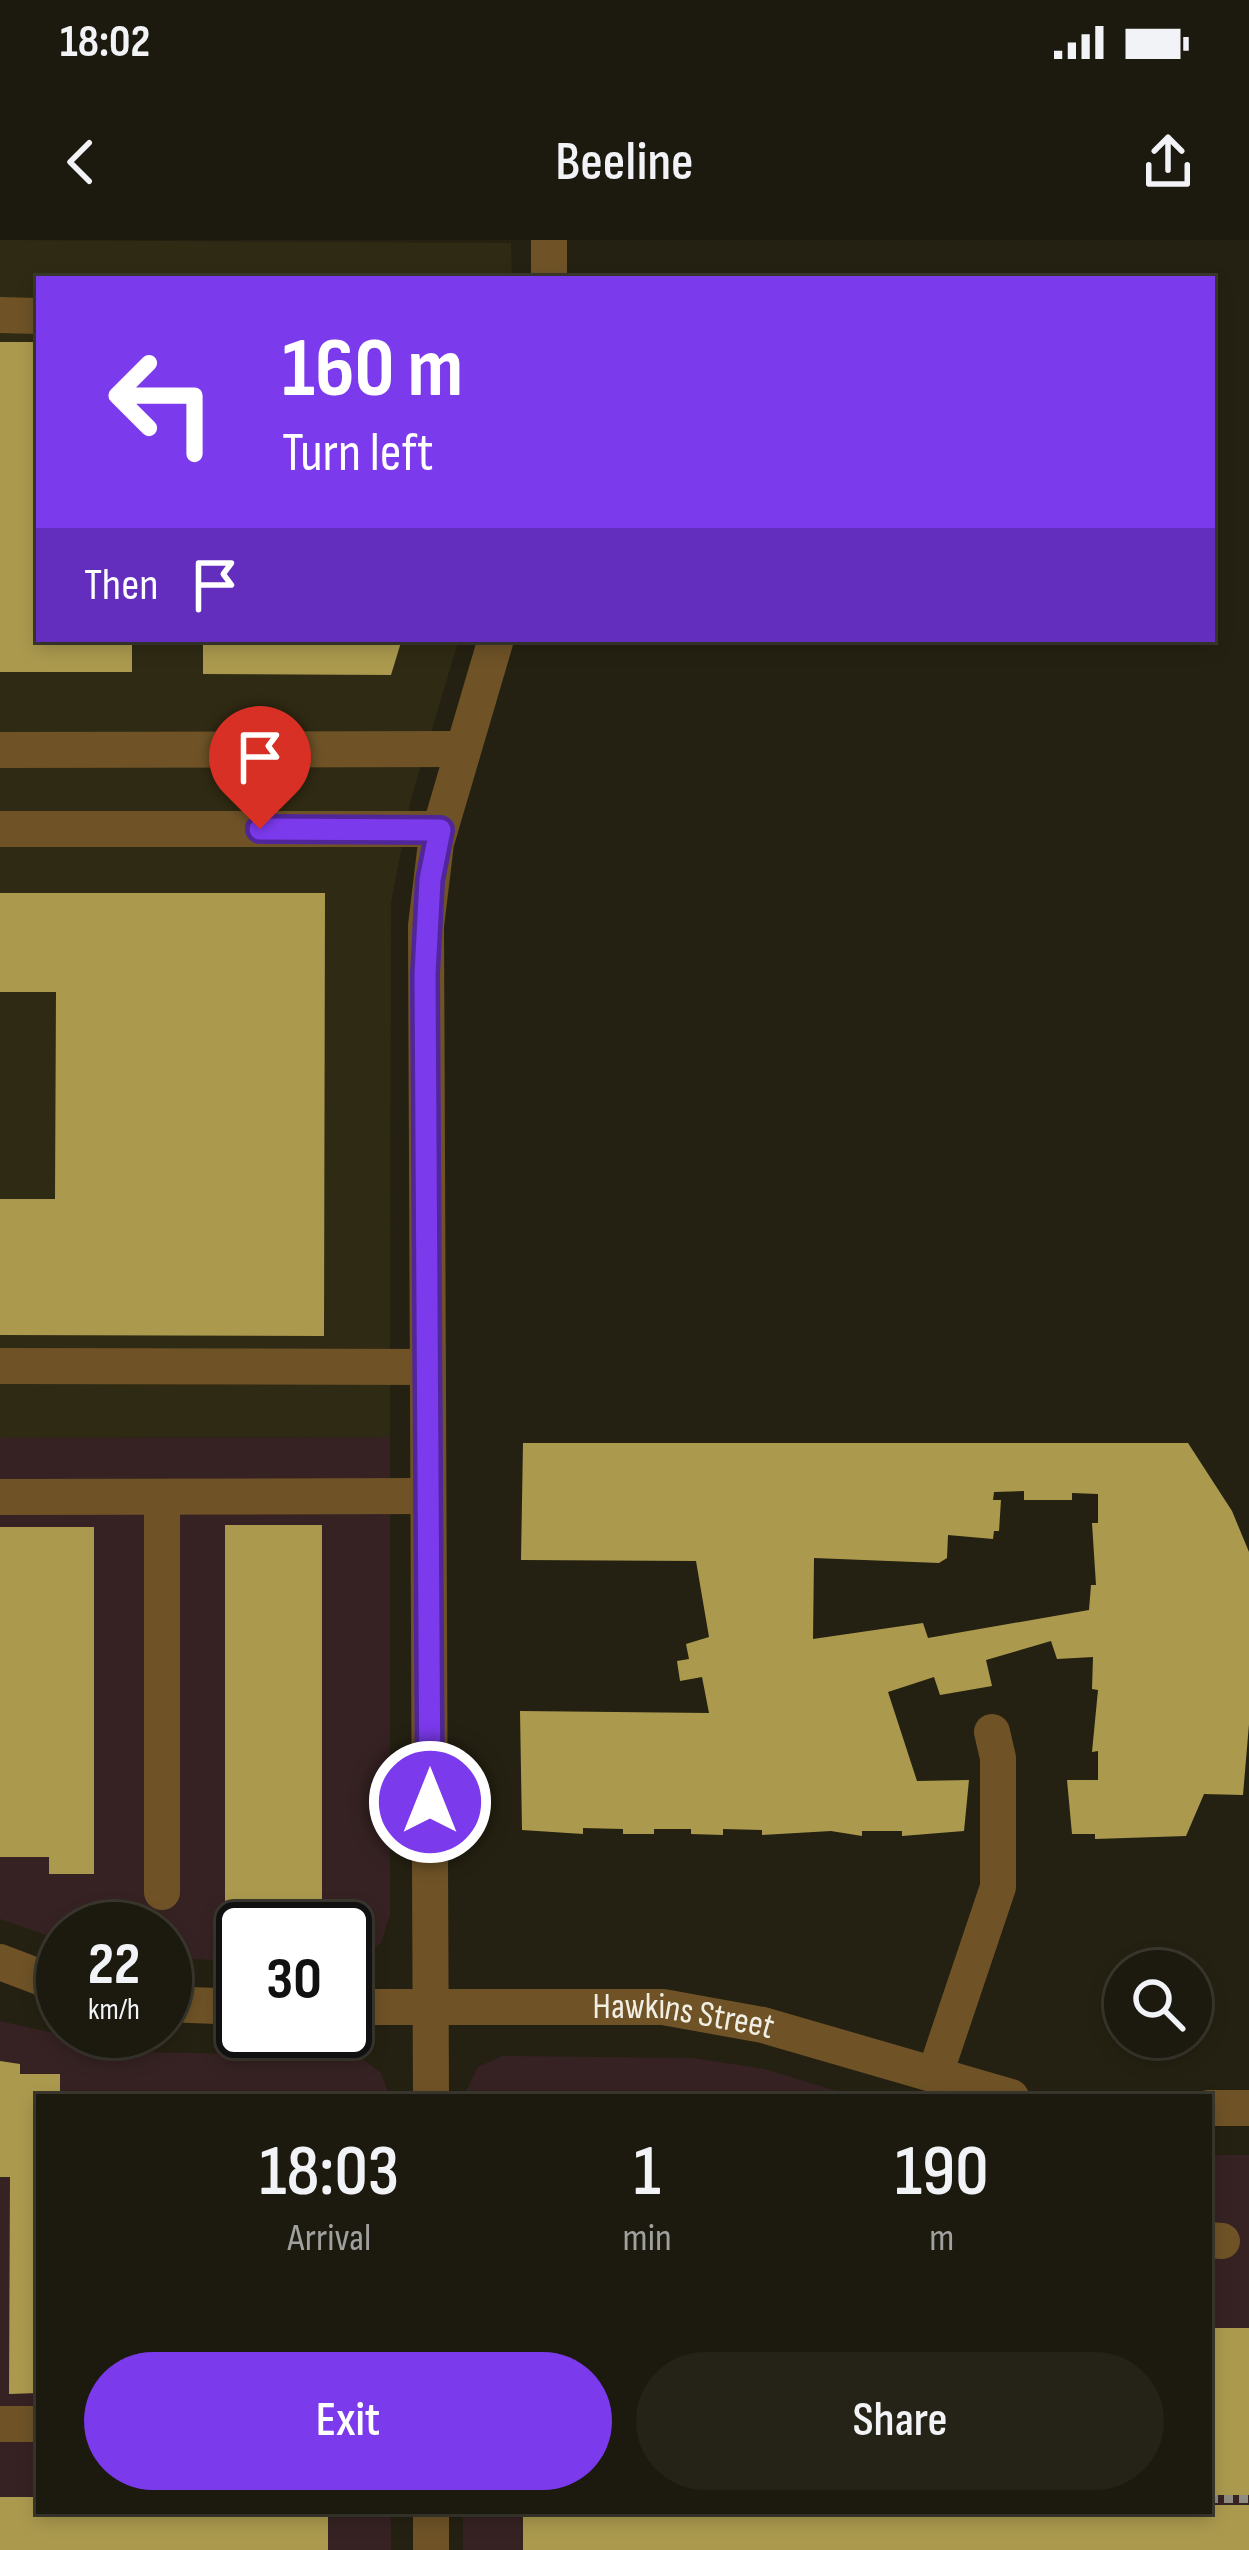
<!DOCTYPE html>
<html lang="en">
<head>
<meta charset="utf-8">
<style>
	body { margin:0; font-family:"Sofia Sans Condensed",sans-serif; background:#252217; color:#f1f3f6; height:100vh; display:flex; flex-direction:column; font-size:45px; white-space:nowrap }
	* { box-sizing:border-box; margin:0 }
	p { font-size:39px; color:#a0a09e }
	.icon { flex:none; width:66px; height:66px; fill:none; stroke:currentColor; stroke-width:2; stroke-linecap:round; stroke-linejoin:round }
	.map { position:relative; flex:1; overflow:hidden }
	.panel { position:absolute; left:36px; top:1854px; width:1176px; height:420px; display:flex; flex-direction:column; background:#1c190e; border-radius:0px; box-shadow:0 6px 18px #0003,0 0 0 3px #3a382e }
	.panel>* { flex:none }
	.banner { position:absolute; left:36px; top:36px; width:1179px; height:366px; border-radius:0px; box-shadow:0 6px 18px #0003,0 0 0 3px #3a382e; background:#7c3aed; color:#fff; overflow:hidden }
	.controls { position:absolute; left:1104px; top:1710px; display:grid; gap:24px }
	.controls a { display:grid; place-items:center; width:108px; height:108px; border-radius:50%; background:#1c190e; box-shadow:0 6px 18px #0003,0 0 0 3px #3a382e; font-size:60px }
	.speed { position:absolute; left:36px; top:1662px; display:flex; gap:24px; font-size:60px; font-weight:700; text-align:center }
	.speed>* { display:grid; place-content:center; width:156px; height:156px; border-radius:50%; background:#1c190e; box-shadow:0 6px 18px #0003,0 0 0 3px #3a382e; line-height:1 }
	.speed small { font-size:30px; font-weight:400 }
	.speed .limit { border:6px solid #111; border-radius:18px; background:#fff; color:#111 }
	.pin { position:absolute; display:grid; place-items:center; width:102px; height:102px; color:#fff; margin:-123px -51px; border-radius:50% 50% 50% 0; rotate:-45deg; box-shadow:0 0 12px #0007 }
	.pin .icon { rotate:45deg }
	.me { position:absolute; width:132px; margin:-66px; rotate:0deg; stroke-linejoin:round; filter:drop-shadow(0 0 9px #0008) }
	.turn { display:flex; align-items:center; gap:42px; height:252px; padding:0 48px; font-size:54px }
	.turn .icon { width:156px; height:156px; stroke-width:2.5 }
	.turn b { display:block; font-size:84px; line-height:102px }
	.then { display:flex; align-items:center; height:114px; padding:0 48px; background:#0003; gap:24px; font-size:45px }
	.eta { display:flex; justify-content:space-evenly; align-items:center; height:204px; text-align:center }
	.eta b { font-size:72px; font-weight:600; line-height:84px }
	.action { display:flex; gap:24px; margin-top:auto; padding:24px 48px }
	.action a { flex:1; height:138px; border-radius:72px; background:#7c3aed; color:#fff; font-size:48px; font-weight:600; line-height:138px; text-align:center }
	.action a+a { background:#252217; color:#f1f3f6 }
	.status { display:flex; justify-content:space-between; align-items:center; height:84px; padding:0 60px; background:#1c190e; direction:ltr }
	.status svg { height:33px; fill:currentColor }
	header { display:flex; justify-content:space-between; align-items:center; height:156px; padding:0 48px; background:#1c190e; font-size:54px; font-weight:600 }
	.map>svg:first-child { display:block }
	.commercial { fill:#362223 }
	.built { fill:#2f2a13 }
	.building { fill:#ab9a4e; fill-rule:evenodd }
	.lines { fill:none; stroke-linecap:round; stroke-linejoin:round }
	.path { stroke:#8f8c7f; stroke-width:8; stroke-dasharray:9 6; stroke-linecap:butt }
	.minor { stroke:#6f5327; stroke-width:36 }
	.route-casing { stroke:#51269a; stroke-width:30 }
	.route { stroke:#7c3aed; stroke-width:21 }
	.labels { text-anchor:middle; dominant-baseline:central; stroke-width:12; stroke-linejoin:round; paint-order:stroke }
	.street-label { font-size:36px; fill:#f1eee4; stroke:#252112 }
</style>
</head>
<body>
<div class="status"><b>18:02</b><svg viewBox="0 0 49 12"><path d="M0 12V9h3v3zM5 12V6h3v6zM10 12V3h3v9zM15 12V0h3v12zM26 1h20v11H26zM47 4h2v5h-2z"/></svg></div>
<header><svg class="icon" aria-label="back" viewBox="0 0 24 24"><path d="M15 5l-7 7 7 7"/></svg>Beeline<svg class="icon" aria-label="share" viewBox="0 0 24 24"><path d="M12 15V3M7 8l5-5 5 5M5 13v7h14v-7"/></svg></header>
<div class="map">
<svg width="1249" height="2310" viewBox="0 0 1249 2310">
	<rect width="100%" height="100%" fill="#252112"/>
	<path class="commercial" d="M390,1197V1675L381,1703L362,1717L345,1720V1689H243V1721L166,1718L165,1689H63V1701L0,1679V1198Z
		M0,1781L139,1812L343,1816L364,1820L381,1833L390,1857H39V2271H391V2310H0Z
		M502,1816L692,1818L765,1829L856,1857H463L478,1827Z
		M1209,1915H1249V2310H463V2271H1209Z"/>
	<path class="built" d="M0,0L511,3L512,39H39V399H459L411,559L391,663L390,1197L0,1198Z"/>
	<path class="building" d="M0,102H39V399H132V432H0Z
		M203,399H402L391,435L203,434Z
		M0,653H325L324,1096L0,1095V959H55L56,752H0Z
		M523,1203H1188L1232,1271L1249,1312V1484L1243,1555L1204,1554L1186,1596L1095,1599V1594H1072L1067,1540H1098V1511L1092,1512L1098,1450L1092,1449L1093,1417L1057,1419L1051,1401L986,1420L992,1446L940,1455L934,1437L888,1452L917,1541L969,1540L964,1591L902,1596V1591H862V1596L831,1591L762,1595V1590L723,1589V1595L691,1594V1589H654V1594H623V1589L583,1588V1594L522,1590L520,1471L709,1473L702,1437L680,1441L677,1421L689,1419L686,1404L709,1397L696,1321L521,1320ZM1024,1251V1260H1072V1253L1098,1254V1283H1092L1096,1345H1091L1089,1370L928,1398L923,1383L813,1399L814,1318L939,1323L947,1318L948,1295L993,1299L994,1291H999L1001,1260H993L994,1252Z
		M225,1285H322V1664H225Z
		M0,1287H94V1634H49V1617H0Z
		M0,1821L20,1824V1834H60V1857H39V2153L9,2154L10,1937H0Z
		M336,1851V1857H99V1853Z
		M1209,2088H1249V2255H1209Z
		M0,2257H39V2271H328V2310H0Z
		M1209,2265H1249V2310H523V2271H1209Z"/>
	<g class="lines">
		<path class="path" d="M1209,2259H1249"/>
		<g class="minor">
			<path d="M549,39V0"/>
			<path d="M0,75L39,76"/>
			<path d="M0,510L463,509"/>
			<path d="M0,589H440"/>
			<path d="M0,1126L427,1127"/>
			<path d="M0,1257L427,1256"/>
			<path d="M162,1257V1652"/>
			<path d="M0,1722L63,1746"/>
			<path d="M165,1764L243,1767"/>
			<path id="s1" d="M345,1767H663L763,1785L1011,1857"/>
			<path d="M935,1834L998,1647V1518L992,1492"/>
			<path d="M431,1857L426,686L436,603L496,399"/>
			<path d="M1209,1868H1249"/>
			<path d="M1209,2000L1222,2001"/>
			<path d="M0,2184H39"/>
			<path d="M431,2271V2310"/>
		</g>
	</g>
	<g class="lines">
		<defs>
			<path id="route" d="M260,589L440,590L430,640L425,734L430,1562"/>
		</defs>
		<use href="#route" class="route-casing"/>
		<use href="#route" class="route"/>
	</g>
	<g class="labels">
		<g class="street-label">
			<text stroke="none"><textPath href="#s1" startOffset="339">Hawkins Street</textPath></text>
		</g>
	</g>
</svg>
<div class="controls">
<a><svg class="icon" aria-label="search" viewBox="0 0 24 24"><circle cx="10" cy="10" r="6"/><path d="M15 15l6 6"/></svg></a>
</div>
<div class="speed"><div>22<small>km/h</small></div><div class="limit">30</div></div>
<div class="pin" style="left:260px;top:589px;background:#d93025"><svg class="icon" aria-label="arrive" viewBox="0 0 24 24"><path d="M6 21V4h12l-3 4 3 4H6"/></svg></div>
<svg class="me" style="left:430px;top:1562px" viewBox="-20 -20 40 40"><circle r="17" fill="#7c3aed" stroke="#fff" stroke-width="3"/><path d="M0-11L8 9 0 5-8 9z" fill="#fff"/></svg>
<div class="banner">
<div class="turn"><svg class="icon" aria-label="left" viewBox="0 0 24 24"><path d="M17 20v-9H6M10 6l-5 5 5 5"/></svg><div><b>160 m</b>Turn left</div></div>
<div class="then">Then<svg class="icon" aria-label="arrive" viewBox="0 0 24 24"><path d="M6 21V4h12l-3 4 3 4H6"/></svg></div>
</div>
<section class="panel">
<div class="eta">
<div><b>18:03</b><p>Arrival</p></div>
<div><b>1</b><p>min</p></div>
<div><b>190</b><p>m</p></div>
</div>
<div class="action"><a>Exit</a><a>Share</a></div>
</section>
</div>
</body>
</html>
